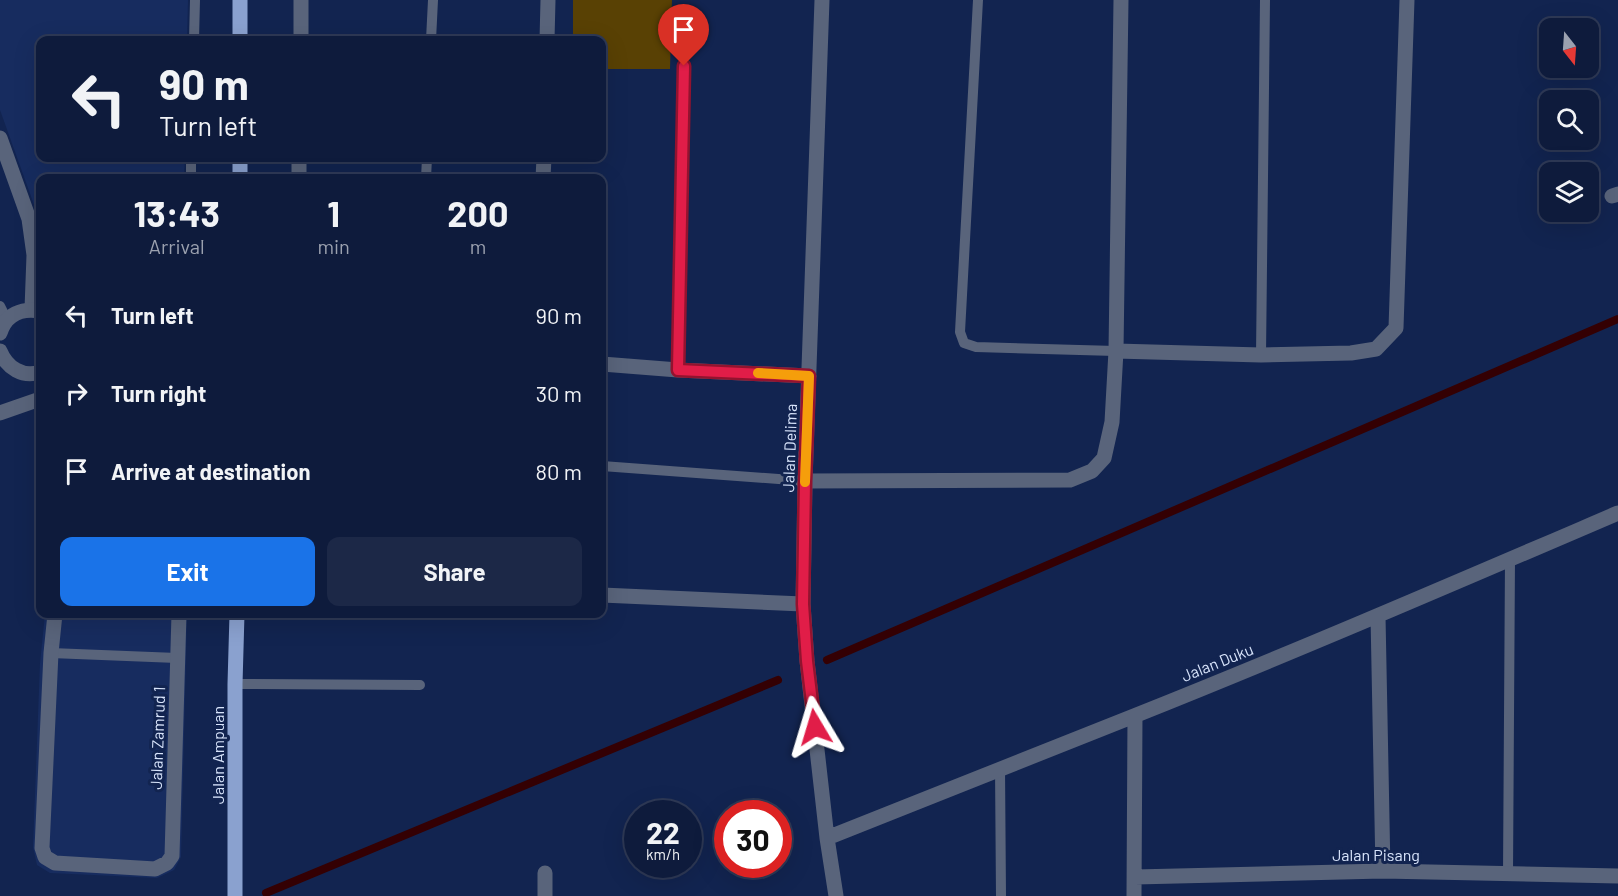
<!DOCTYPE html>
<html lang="en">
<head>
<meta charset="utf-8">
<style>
	body { margin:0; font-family:Barlow,sans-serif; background:#1c2847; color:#f1f3f6; height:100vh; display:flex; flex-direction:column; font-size:22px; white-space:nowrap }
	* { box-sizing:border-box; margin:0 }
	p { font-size:20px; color:#9ba1af }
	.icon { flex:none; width:33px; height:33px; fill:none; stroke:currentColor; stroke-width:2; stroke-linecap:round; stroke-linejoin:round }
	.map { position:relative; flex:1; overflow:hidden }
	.side { position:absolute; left:36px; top:174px; width:570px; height:444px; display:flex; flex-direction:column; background:#0e1b3c; border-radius:12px; box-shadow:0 6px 24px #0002,0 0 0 2px #2e3956 }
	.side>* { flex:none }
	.guide { position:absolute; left:36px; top:36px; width:570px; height:126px; border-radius:12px; box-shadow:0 6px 24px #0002,0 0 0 2px #2e3956; background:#0e1b3c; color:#f1f3f6; overflow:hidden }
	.needle { width:39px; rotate:163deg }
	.buttons { position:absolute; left:1539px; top:18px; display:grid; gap:12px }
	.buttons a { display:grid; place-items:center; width:60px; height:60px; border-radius:12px; background:#0e1b3c; box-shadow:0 6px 24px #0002,0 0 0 2px #2e3956; font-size:30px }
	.speed { position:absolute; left:624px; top:800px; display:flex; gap:12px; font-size:30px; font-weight:700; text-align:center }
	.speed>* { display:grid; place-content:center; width:78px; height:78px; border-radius:50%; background:#0e1b3c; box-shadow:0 6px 24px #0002,0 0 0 2px #2e3956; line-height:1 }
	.speed small { font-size:15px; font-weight:400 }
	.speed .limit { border:9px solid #d22; background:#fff; color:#111 }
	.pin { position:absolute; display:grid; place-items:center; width:51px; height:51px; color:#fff; margin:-62px -26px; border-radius:50% 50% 50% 0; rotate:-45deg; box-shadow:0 0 6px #0007 }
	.pin .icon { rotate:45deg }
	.me { position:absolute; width:66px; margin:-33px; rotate:353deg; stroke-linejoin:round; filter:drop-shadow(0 0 4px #0008) }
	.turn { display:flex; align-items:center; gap:21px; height:126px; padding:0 24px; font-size:27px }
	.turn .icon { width:78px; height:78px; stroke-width:2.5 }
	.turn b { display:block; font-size:42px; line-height:51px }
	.eta { display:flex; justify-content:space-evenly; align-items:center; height:102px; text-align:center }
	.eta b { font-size:36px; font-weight:700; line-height:42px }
	.primary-button { display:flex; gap:12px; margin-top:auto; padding:12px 24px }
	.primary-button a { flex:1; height:69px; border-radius:12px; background:#1a73e8; color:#fff; font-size:24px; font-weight:700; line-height:69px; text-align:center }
	.primary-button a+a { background:#1c2847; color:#f1f3f6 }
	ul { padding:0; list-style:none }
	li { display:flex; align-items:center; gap:18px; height:78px; padding:0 24px }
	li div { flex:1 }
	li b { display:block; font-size:22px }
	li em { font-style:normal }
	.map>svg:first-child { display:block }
	.built { fill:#172c5f }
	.green { fill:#594104 }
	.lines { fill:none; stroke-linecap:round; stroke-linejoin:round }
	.stream { stroke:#340003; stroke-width:8 }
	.service { stroke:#59647b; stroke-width:10 }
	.minor { stroke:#59647b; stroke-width:15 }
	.tertiary { stroke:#59647b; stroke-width:15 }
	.primary { stroke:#8aa1cf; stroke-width:15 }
	.route-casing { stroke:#92132f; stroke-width:15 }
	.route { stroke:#e11d48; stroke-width:10 }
	.slow { stroke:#f59e0b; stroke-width:10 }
	.labels { text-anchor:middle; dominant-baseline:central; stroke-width:6; stroke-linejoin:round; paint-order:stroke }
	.street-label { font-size:16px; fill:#d8e4fb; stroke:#122450 }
</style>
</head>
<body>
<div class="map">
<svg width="1618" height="896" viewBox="0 0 1618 896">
	<rect width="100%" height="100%" fill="#122450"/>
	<path class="built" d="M0,0H188L187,40H40V158H185L184,178H40V213H37L0,110Z
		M45,614H187L181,857L174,870L157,878L50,873L37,865L33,847L40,663Z"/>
	<path class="green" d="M573,0H672L670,69H602V40H573Z"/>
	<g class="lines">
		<path class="stream" d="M827,660L1618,319
			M266,893L778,680"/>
		<path class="service" d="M978,0L960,332L964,343L976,347L1116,351
			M194,40L195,0
			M431,40L433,0
			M191,178V158
			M426,178L427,158
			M0,306L7,320
			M1261,355L1265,0
			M678,370L684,66
			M602,466L805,481
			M51,653L177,658
			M235,684L420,685
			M1000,768L1001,896
			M1508,874L1510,559"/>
		<path class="minor" d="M822,0L805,481L803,604L807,661L827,838L836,896
			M301,40V0
			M547,40L548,0
			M0,138L29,219L34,255L32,309
			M299,178V158
			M543,178L544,158
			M1612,196L1618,194
			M1116,351L1261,355L1351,353L1376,349L1396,328L1407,0
			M602,364L678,370L809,376
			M0,413L40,399
			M805,481L1070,480L1092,471L1104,458L1112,422L1116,351L1121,0
			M602,595L803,604
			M55,614L51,653L42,848L45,857L55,863L155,869L167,863L172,856L179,614
			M1378,616L1383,871
			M827,838C929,797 1032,757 1134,716C1297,651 1457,582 1618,513
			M545,873V896
			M1135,877L1383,871L1618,876
			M1134,896L1135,716"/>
		<path class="tertiary" d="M0,333C6,314 22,308 40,311
			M0,351C7,368 23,378 40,372"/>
		<path class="primary" d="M240,0V40
			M240,158V178
			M235,896V684L237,614"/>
	</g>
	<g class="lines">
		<defs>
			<path id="route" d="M684,66L678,370L809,376L805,481L803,604L807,661L815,727"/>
		</defs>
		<use href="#route" class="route-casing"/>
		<use href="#route" class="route"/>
		<path class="slow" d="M758,373L809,376L805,482"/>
	</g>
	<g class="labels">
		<g class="street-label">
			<text transform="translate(789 448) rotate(-88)">Jalan Delima</text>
			<text transform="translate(1217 662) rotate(-22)">Jalan Duku</text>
			<text transform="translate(157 738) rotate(-88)">Jalan Zamrud 1</text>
			<text transform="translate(217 755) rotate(-90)">Jalan Ampuan</text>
			<text x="1376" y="854">Jalan Pisang</text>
		</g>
	</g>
</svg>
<div class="buttons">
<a><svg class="needle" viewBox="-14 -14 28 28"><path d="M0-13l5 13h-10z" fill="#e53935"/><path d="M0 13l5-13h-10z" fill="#9ba1af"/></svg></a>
<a><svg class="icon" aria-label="search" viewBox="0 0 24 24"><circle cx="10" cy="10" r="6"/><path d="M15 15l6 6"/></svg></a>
<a><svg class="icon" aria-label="layers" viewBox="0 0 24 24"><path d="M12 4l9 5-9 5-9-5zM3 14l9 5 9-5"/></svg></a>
</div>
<div class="speed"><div>22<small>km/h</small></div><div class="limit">30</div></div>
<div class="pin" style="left:684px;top:66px;background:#d93025"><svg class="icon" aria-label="arrive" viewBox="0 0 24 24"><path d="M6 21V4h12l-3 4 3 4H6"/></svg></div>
<svg class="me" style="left:815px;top:727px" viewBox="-20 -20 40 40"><path d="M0-17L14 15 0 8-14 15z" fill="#e11d48" stroke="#fff" stroke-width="4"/></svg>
<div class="guide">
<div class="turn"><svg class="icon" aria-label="left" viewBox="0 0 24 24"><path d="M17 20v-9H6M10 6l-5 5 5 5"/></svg><div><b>90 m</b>Turn left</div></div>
</div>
<section class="side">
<div class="eta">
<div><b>13:43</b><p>Arrival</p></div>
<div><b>1</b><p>min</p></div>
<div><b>200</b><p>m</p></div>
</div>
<ul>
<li><svg class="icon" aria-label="left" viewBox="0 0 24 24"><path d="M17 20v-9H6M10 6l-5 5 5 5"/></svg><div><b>Turn left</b></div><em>90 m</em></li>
<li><svg class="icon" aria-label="right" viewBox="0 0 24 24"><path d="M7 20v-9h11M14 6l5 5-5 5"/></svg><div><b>Turn right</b></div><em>30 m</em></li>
<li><svg class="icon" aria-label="arrive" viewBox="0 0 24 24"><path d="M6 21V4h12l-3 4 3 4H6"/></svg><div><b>Arrive at destination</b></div><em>80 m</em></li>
</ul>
<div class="primary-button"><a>Exit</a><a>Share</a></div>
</section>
</div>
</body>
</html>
